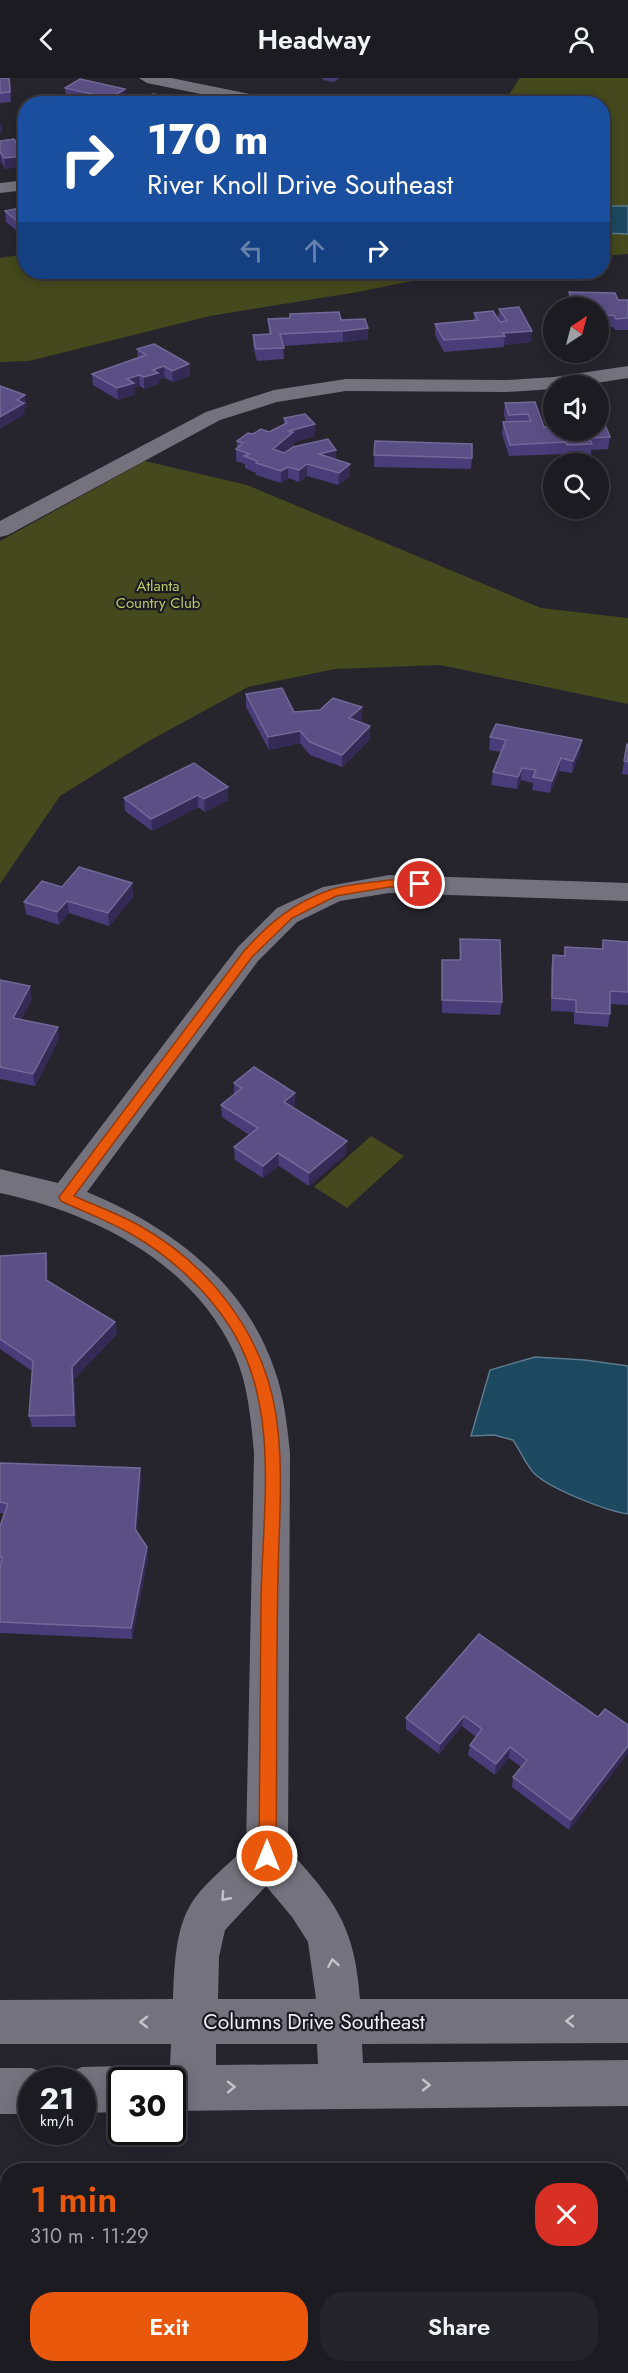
<!DOCTYPE html>
<html lang="en">
<head>
<meta charset="utf-8">
<style>
	body { margin:0; font-family:Jost,sans-serif; background:#25242a; color:#f1f3f6; height:100vh; display:flex; flex-direction:column; font-size:22px; white-space:nowrap }
	* { box-sizing:border-box; margin:0 }
	p { font-size:20px; color:#a0a1a5 }
	.icon { flex:none; width:33px; height:33px; fill:none; stroke:currentColor; stroke-width:2; stroke-linecap:round; stroke-linejoin:round }
	.map { position:relative; flex:1; overflow:hidden }
	.details { position:absolute; left:0px; top:2085px; width:628px; height:210px; display:flex; flex-direction:column; background:#1c1b22; border-radius:24px 24px 0 0; box-shadow:0 3px 15px #0003,0 0 0 2px #3a3940 }
	.details>* { flex:none }
	.guide { position:absolute; left:18px; top:18px; width:592px; height:183px; border-radius:24px; box-shadow:0 3px 15px #0003,0 0 0 2px #3a3940; background:#1a4fa0; color:#fff; overflow:hidden }
	.needle { width:39px; rotate:36deg }
	.fabs { position:absolute; left:543px; top:219px; display:grid; gap:12px }
	.fabs a { display:grid; place-items:center; width:66px; height:66px; border-radius:50%; background:#1c1b22; box-shadow:0 3px 15px #0003,0 0 0 2px #3a3940; font-size:30px }
	.speed { position:absolute; left:18px; top:1989px; display:flex; gap:12px; font-size:30px; font-weight:700; text-align:center }
	.speed>* { display:grid; place-content:center; width:78px; height:78px; border-radius:50%; background:#1c1b22; box-shadow:0 3px 15px #0003,0 0 0 2px #3a3940; line-height:1 }
	.speed small { font-size:15px; font-weight:400 }
	.speed .limit { border:3px solid #111; border-radius:9px; background:#fff; color:#111 }
	.pin { position:absolute; display:grid; place-items:center; width:51px; height:51px; color:#fff; margin:-26px; border:3px solid #fff; border-radius:50%; box-shadow:0 2px 6px #0007 }
	.me { position:absolute; width:66px; margin:-33px; rotate:0deg; stroke-linejoin:round; filter:drop-shadow(0 0 4px #0008) }
	.turn { display:flex; align-items:center; gap:21px; height:126px; padding:0 30px; font-size:27px }
	.turn .icon { width:78px; height:78px; stroke-width:2.5 }
	.turn b { display:block; font-size:42px; line-height:51px }
	.lanes { display:flex; align-items:center; height:57px; padding:0 30px; background:#0003; justify-content:center; gap:30px; direction:ltr }
	.lanes .off { opacity:.35 }
	.round { display:grid; place-items:center; flex:none; width:63px; height:63px; border-radius:24px; background:#25242a }
	.summary { display:flex; align-items:center; justify-content:space-between; height:102px; padding:0 30px }
	h1 { font-size:36px; font-weight:600; line-height:45px; color:#ea580c }
	.action { display:flex; gap:12px; margin-top:auto; padding:12px 30px }
	.action a { flex:1; height:69px; border-radius:24px; background:#ea580c; color:#fff; font-size:24px; font-weight:600; line-height:69px; text-align:center }
	.action a+a { background:#25242a; color:#f1f3f6 }
	header { display:flex; justify-content:space-between; align-items:center; height:78px; padding:0 30px; background:#1c1b22; font-size:27px; font-weight:600 }
	.map>svg:first-child { display:block }
	.green { fill:#444a1d }
	.water { fill:#1c4960; stroke:#5b7a8c; stroke-width:1.5 }
	.lines { fill:none; stroke-linecap:round; stroke-linejoin:round }
	.minor { fill:#74727d; fill-rule:evenodd }
	.wall { fill:#483d78 }
	.shaded-wall { fill:#332b55 }
	.building { fill:#5a5086; stroke:#716997; stroke-width:1.5 }
	.oneway { stroke:#c4c3ca }
	.route { fill:#ea580c; stroke:#983908; stroke-width:1.5 }
	.labels { text-anchor:middle; dominant-baseline:central; stroke-width:4.5; stroke-linejoin:round; paint-order:stroke }
	.far-park-label { font-size:15px; fill:#bcca5e; stroke:#1c1a23 }
	.near-street-label { font-size:21px; fill:#efeef4; stroke:#1c1a23 }
</style>
</head>
<body>
<header><svg class="icon" aria-label="back" viewBox="0 0 24 24"><path d="M15 5l-7 7 7 7"/></svg>Headway<svg class="icon" aria-label="person" viewBox="0 0 24 24"><circle cx="12" cy="8" r="4"/><path d="M4 21q1-7 8-7t8 7"/></svg></header>
<div class="map">
<svg width="628" height="2295" viewBox="0 0 628 2295">
	<rect width="100%" height="100%" fill="#26242d"/>
	<path class="green" d="M520,0H628V176L603,178V26L503,25Z
		M25,176L26,194H456L358,214L210,238L29,283L0,284V180Z
		M145,383L247,407L541,530L628,540V626L440,587L335,591L248,609L147,664L60,718L0,806V463Z
		M371,1058L404,1078L347,1130L314,1109Z"/>
	<path class="water" d="M603,128H628V156L603,155Z
		M535,1279L585,1282L628,1288V1436C607,1433 547,1410 533,1394C525,1385 520,1372 513,1362L494,1357L471,1358L490,1292Z"/>
	<g class="lines">
		<path class="minor" d="M139,0H171L275,21L283,26H249L147,5Z
			M26,102V112L0,115V105Z
			M628,288V300L578,308H554V311L506,314L346,313L277,324L220,342L8,457L0,459V443L206,334L274,312L346,301L506,302L554,299Z
			M389,797L628,805V823L389,815L340,823L297,844L258,883L87,1114C169,1148 244,1203 274,1290C284,1317 287,1346 290,1375L288,1771C335,1823 355,1848 360,1921H628V1965L362,1966L363,1985L628,1982V2028L172,2033V2002H152L156,1994L170,1988L171,1966H0V1922L173,1921C174,1893 175,1851 191,1826C203,1806 229,1786 246,1769L254,1375C251,1342 248,1307 235,1277C193,1184 94,1135 0,1115V1091L58,1105L238,869L277,830L323,809ZM266,1808L292,1839L308,1864L316,1921H218L219,1879L225,1852ZM216,1966H317L318,1986L216,1987Z
			M122,1988L138,1995L141,2002H122V2034L82,2035V2002H63L66,1996L82,1989Z
			M0,1990H32L48,1997L51,2002H32V2036H0Z"/>
	</g>
	<path class="wall" d="M0,0H10L11,24L0,25Z
		M323,0H339L334,4L323,2Z
		M65,10L126,21L118,26H91L66,20Z
		M0,63L25,88L5,91L2,85H0Z
		M26,129L24,159L6,144L5,133Z
		M569,214L618,222H628V252H615L613,249H603V252L598,253V230H569L568,226Z
		M499,231L532,253L531,264L504,267V269L444,274L435,257V246L474,242V235L498,242Z
		M290,236L341,242L368,261L343,264L283,268L284,281L257,283L253,268V257L269,256L268,241L290,240Z
		M137,271L189,286L190,298L173,304L165,300L158,302L159,306L144,311L140,308L134,310L135,316L118,322L93,307L92,296L138,280Z
		M535,324L544,349L610,359L608,371L591,372V378L565,379L564,376L509,378L502,356L503,344H506L504,337L505,325Z
		M284,340L315,358L294,364V366L283,374L336,382L350,386V398L338,407L307,398L299,404L288,400L281,405L256,397V395L245,390V386L236,383V371L237,369V363L253,356L269,354L284,346Z
		M375,363L472,380L471,391L374,389Z
		M246,616L294,634L362,642L359,644L370,661L342,689L310,677L300,665L269,672L246,629Z
		M490,659L582,662L580,674L572,695L559,693L550,715L532,712L533,705L521,702L517,711L491,707L493,694L501,674L489,672Z
		M627,666H628V697L622,696Z
		M228,709V722L205,734L198,729L152,753L125,733L124,720Z
		M62,809L134,818L109,848L69,835L59,847L26,836L24,824Z
		M460,861L502,924L500,937L442,935V882H459Z
		M603,862L628,864V927L610,926V936L608,949L574,946V934L551,933V890L553,877L564,878L565,869L602,871Z
		M0,902L32,921L21,942L59,961L35,1008L0,1001Z
		M234,1005L295,1027L293,1029L346,1076L309,1108L279,1088L263,1100L235,1082L234,1069L249,1057L222,1039L221,1027L234,1016Z
		M46,1175L48,1188V1203L115,1244L117,1256L74,1301L76,1349H32L29,1338L32,1293L0,1271V1178Z
		M0,1385L141,1402L137,1454L148,1480L132,1561L0,1555V1448L4,1436L0,1435Z
		M479,1556L598,1639L628,1647V1675L569,1752L512,1709L513,1699L521,1689L509,1680L495,1697L468,1677L470,1667L476,1659L462,1648L439,1676L406,1651V1640Z"/>
	<path class="shaded-wall" d="M125,11L126,21L118,26H110V20Z
		M0,45H1L2,55H0Z
		M0,74L2,85H0Z
		M24,78L25,88L5,91L4,80Z
		M26,147V158L24,159L23,148Z
		M368,250V261L343,264V253Z
		M532,253L531,264L504,267L505,258L503,255Z
		M189,286L190,298L173,304L172,293Z
		M164,288L165,300L158,302L159,306L144,311V299L153,292Z
		M139,297L140,308L134,310L135,316L118,322L117,310L127,301Z
		M25,317L27,329L24,330L25,336L0,351V339L17,322Z
		M315,346V358L294,364V366L273,383V371L289,353Z
		M336,372V384L319,376Z
		M307,386V398L299,404V392Z
		M350,386V398L338,407L339,395Z
		M288,389V400L281,405V393Z
		M362,629V642L349,653V640Z
		M370,648V661L342,689V677Z
		M300,653V665L269,672L268,659Z
		M582,662L580,674L572,695L573,683Z
		M561,680L559,693L550,715L552,703Z
		M522,690L521,702L517,711L518,699Z
		M228,709V722L205,734L204,721Z
		M198,717V729L152,753L151,741Z
		M132,805L134,818L109,848L108,835Z
		M67,823L69,835L59,847L57,834Z
		M30,908L32,921L15,953L13,940Z
		M58,949L59,961L35,1008L33,996Z
		M295,1015V1027L284,1036V1024Z
		M347,1063L346,1076L309,1108V1095Z
		M278,1075L279,1088L263,1100V1088Z
		M46,1175L48,1188V1214L46,1202Z
		M115,1244L117,1256L74,1301L76,1349L74,1337L72,1289Z
		M140,1390L141,1402L137,1462L135,1451Z
		M147,1469L148,1480L132,1561L131,1550Z
		M464,1638L462,1648L439,1676L440,1666Z
		M628,1668V1675L569,1752L571,1742Z
		M510,1669L509,1680L495,1697L496,1686Z"/>
	<path class="building" d="M0,0H9L10,14L0,15Z
		M80,1L125,11L110,20L65,10Z
		M153,16L203,26H154L141,23Z
		M414,17L459,21L456,26L410,25Z
		M14,61L24,78L4,80L0,74V63Z
		M26,129V147L23,148L5,133Z
		M569,214L615,215L618,222H628V240L616,241L614,237L603,238L604,241H598V230H575Z
		M519,229L532,253L503,255L505,258L444,262L435,246L478,242L474,235L493,233L500,244L507,243L499,231Z
		M339,234L341,242L365,241L368,250L343,253L280,256L284,270L256,271L253,257L271,256L268,241L290,240V236Z
		M154,266L189,286L172,293L164,288L153,292L158,295L144,299L139,297L127,301L134,305L117,310L92,296L146,277L137,271Z
		M0,308L25,317L17,322L24,325L0,339Z
		M535,324L544,349H554V352H598V339H602L610,359L589,360L592,366L567,367L565,364L510,367L503,344L531,343L528,336L509,337L505,325Z
		M305,336L315,346L289,353L293,354L273,371L284,375L293,369L328,361L336,372L319,376L350,386L339,395L307,386L299,392L288,389L281,393L256,385L257,383L244,378L249,376L236,371L243,365L237,363L248,355L253,356L261,351L269,354L287,345L284,340Z
		M375,363L472,366V380L374,377Z
		M282,610L294,634L320,632L333,620L362,629L349,640L370,648L342,677L310,664L300,653L268,659L246,616Z
		M496,646L582,662L573,683L561,680L552,703L533,699L536,692L522,690L518,699L493,694L506,662L490,659Z
		M627,666H628V684L624,683Z
		M194,685L228,709L204,721L198,717L151,741L124,720Z
		M79,789L132,805L108,835L67,823L57,834L24,824L42,803L62,809Z
		M460,861L500,862L502,924L442,922V882H461Z
		M603,862L628,864V914L610,913V936L576,934V922L552,920L553,877L565,878V869L603,871Z
		M0,902L30,908L13,940L58,949L33,996L0,989Z
		M254,989L295,1015L284,1024L347,1063L309,1095L278,1075L263,1088L234,1069L258,1050L221,1027L242,1010L234,1005Z
		M46,1175V1202L115,1244L72,1289L74,1337L29,1338L33,1283L0,1261V1178Z
		M0,1385L140,1390L135,1451L147,1469L131,1550L0,1544V1492L2,1479H0V1448L8,1426L0,1424Z
		M479,1556L598,1639L605,1631L628,1647V1668L571,1742L513,1699L527,1682L510,1669L496,1686L470,1667L482,1651L464,1638L440,1666L406,1640Z
		M399,2288H553L554,2295H399Z"/>
	<defs><path id="oneway-chevron" d="M-2-3.5L2.5 0L-2 3.5" fill="none" stroke-width="1.6" stroke-linecap="round" stroke-linejoin="round" transform="scale(1.5)"/></defs>
	<g class="oneway">
		<use href="#oneway-chevron" transform="translate(225 1819) rotate(132)"/>
		<use href="#oneway-chevron" transform="translate(333 1885) rotate(-99)"/>
		<use href="#oneway-chevron" transform="translate(570 1943) rotate(180)"/>
		<use href="#oneway-chevron" transform="translate(144 1944) rotate(-180)"/>
		<use href="#oneway-chevron" transform="translate(426 2007)"/>
		<use href="#oneway-chevron" transform="translate(231 2009) rotate(-1)"/>
	</g>
	<path class="route" d="M389,802H420L425,806L420,809H389L336,818L292,840L252,879L74,1118C96,1128 119,1136 140,1148C210,1187 264,1257 276,1337C284,1390 279,1444 278,1496C276,1590 277,1684 276,1778L274,1784L267,1787L261,1784L259,1778C260,1694 261,1609 261,1524C262,1435 281,1332 232,1252C208,1213 170,1178 131,1156C109,1143 84,1134 61,1123L59,1119L244,873C269,845 293,825 330,812C348,806 370,805 389,802Z"/>
	<g class="labels">
		<g class="far-park-label">
			<text x="158" y="508">Atlanta<tspan x="158" dy="17">Country Club</tspan></text>
		</g>
		<g class="near-street-label">
			<text x="314" y="1944">Columns Drive Southeast</text>
		</g>
	</g>
</svg>
<div class="fabs">
<a><svg class="needle" viewBox="-14 -14 28 28"><path d="M0-13l5 13h-10z" fill="#e53935"/><path d="M0 13l5-13h-10z" fill="#a0a1a5"/></svg></a>
<a><svg class="icon" aria-label="sound" viewBox="0 0 24 24"><path d="M4 9h4l5-4v14l-5-4H4zM17 9q2 3 0 6"/></svg></a>
<a><svg class="icon" aria-label="search" viewBox="0 0 24 24"><circle cx="10" cy="10" r="6"/><path d="M15 15l6 6"/></svg></a>
</div>
<div class="speed"><div>21<small>km/h</small></div><div class="limit">30</div></div>
<div class="pin" style="left:420px;top:806px;background:#d93025"><svg class="icon" aria-label="arrive" viewBox="0 0 24 24"><path d="M6 21V4h12l-3 4 3 4H6"/></svg></div>
<svg class="me" style="left:267px;top:1778px" viewBox="-20 -20 40 40"><circle r="17" fill="#ea580c" stroke="#fff" stroke-width="3"/><path d="M0-11L8 9 0 5-8 9z" fill="#fff"/></svg>
<div class="guide">
<div class="turn"><svg class="icon" aria-label="right" viewBox="0 0 24 24"><path d="M7 20v-9h11M14 6l5 5-5 5"/></svg><div><b>170 m</b>River Knoll Drive Southeast</div></div>
<div class="lanes"><svg class="icon off" aria-label="left" viewBox="0 0 24 24"><path d="M17 20v-9H6M10 6l-5 5 5 5"/></svg><svg class="icon off" aria-label="ahead" viewBox="0 0 24 24"><path d="M12 20V5M6 11l6-6 6 6"/></svg><svg class="icon" aria-label="right" viewBox="0 0 24 24"><path d="M7 20v-9h11M14 6l5 5-5 5"/></svg></div>
</div>
<section class="details">
<div class="summary"><div><h1>1 min</h1><p>310 m · 11:29</p></div><a class="round" style="background:#d93025;color:#fff"><svg class="icon" aria-label="close" viewBox="0 0 24 24"><path d="M6 6l12 12M18 6L6 18"/></svg></a></div>
<div class="action"><a>Exit</a><a>Share</a></div>
</section>
</div>
</body>
</html>
